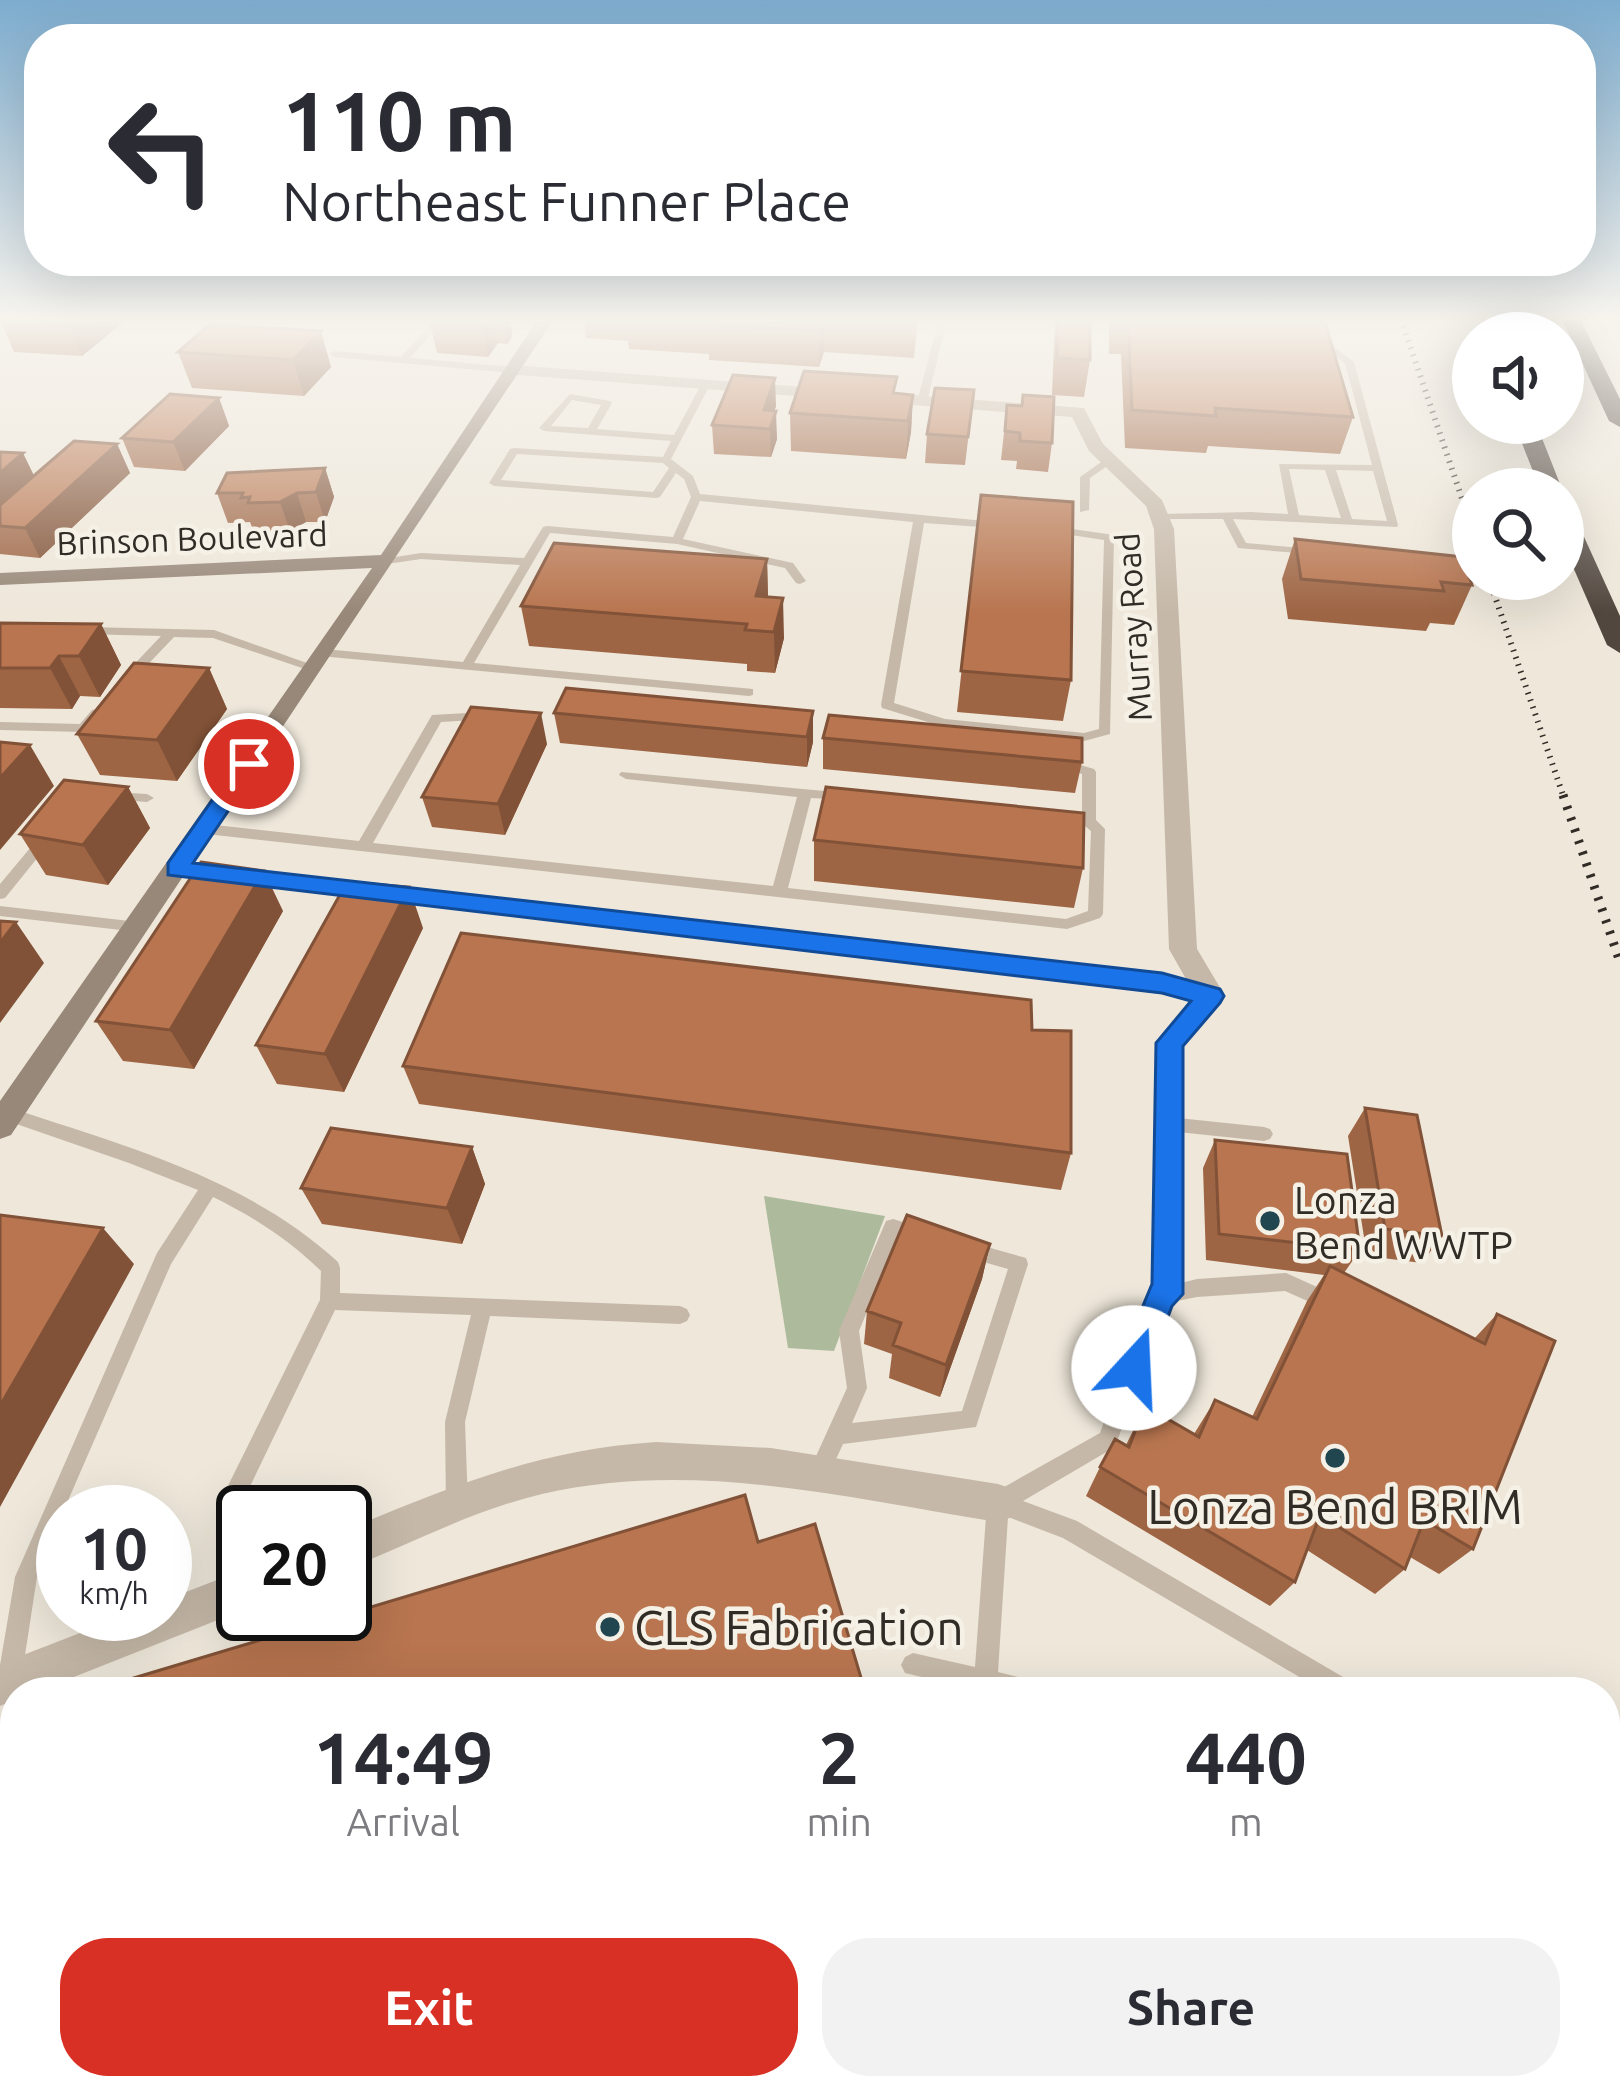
<!DOCTYPE html>
<html lang="en">
<head>
<meta charset="utf-8">
<style>
	body { margin:0; font-family:Ubuntu,sans-serif; background:#f2f2f3; color:#2b2b33; height:100vh; display:flex; flex-direction:column; font-size:45px; white-space:nowrap }
	* { box-sizing:border-box; margin:0 }
	p { font-size:39px; color:#7c7c81 }
	.icon { flex:none; width:66px; height:66px; fill:none; stroke:currentColor; stroke-width:2; stroke-linecap:round; stroke-linejoin:round }
	.map { position:relative; flex:1; overflow:hidden }
	.drawer { position:absolute; left:0px; top:1677px; width:1620px; height:423px; display:flex; flex-direction:column; background:#fff; border-radius:48px 48px 0 0; box-shadow:0 12px 48px #0002 }
	.drawer>* { flex:none }
	.guide { position:absolute; left:24px; top:24px; width:1572px; height:252px; border-radius:48px; box-shadow:0 12px 48px #0002; background:#fff; color:#2b2b33; overflow:hidden }
	.buttons { position:absolute; left:1452px; top:312px; display:grid; gap:24px }
	.buttons a { display:grid; place-items:center; width:132px; height:132px; border-radius:50%; background:#fff; box-shadow:0 12px 48px #0002; font-size:60px }
	.speed { position:absolute; left:36px; top:1485px; display:flex; gap:24px; font-size:60px; font-weight:700; text-align:center }
	.speed>* { display:grid; place-content:center; width:156px; height:156px; border-radius:50%; background:#fff; box-shadow:0 12px 48px #0002; line-height:1 }
	.speed small { font-size:30px; font-weight:400 }
	.speed .limit { border:6px solid #111; border-radius:18px; background:#fff; color:#111 }
	.pin { position:absolute; display:grid; place-items:center; width:102px; height:102px; color:#fff; margin:-51px; border:6px solid #fff; border-radius:50%; box-shadow:0 3px 12px #0007 }
	.me { position:absolute; width:132px; margin:-66px; rotate:20deg; stroke-linejoin:round; filter:drop-shadow(0 0 9px #0008) }
	.turn { display:flex; align-items:center; gap:42px; height:252px; padding:0 60px; font-size:54px }
	.turn .icon { width:156px; height:156px; stroke-width:2.5 }
	.turn b { display:block; font-size:84px; line-height:102px }
	.eta { display:flex; justify-content:space-evenly; align-items:center; height:204px; text-align:center }
	.eta b { font-size:72px; font-weight:600; line-height:84px }
	.cta { display:flex; gap:24px; margin-top:auto; padding:24px 60px }
	.cta a { flex:1; height:138px; border-radius:48px; background:#d93025; color:#fff; font-size:48px; font-weight:600; line-height:138px; text-align:center }
	.cta a+a { background:#f2f2f3; color:#2b2b33 }
	.map>svg:first-child { display:block }
	.green { fill:#adbb9c }
	.lines { fill:none; stroke-linecap:round; stroke-linejoin:round }
	.path { stroke:#b0a392; stroke-width:8; stroke-dasharray:9 9; stroke-linecap:butt }
	.lane { fill:#c5b8a8; fill-rule:evenodd }
	.street { fill:#c5b8a8; fill-rule:evenodd }
	.secondary { fill:#988879; fill-rule:evenodd }
	.highway { fill:#52473f; fill-rule:evenodd }
	.rail-far1 { stroke:#322c27; stroke-width:6; stroke-dasharray:1.5 6; stroke-linecap:butt }
	.rail { stroke:#322c27; stroke-width:9; stroke-dasharray:3 9; stroke-linecap:butt }
	.wall { fill:#9e6544 }
	.shaded-wall { fill:#815237 }
	.building { fill:#b8754f; stroke:#815237; stroke-width:3 }
	.route { fill:#1a73e8; stroke:#114b97; stroke-width:3 }
	.poi-dot { fill:#22464f; stroke:#f6f1e6; stroke-width:4.5 }
	.labels { text-anchor:middle; dominant-baseline:central; stroke-width:9; stroke-linejoin:round; paint-order:stroke }
	.far-street-label { font-size:33px; fill:#322c27; stroke:#f6f1e6 }
	.poi-label { font-size:39px; fill:#322c27; stroke:#f6f1e6; text-anchor:start }
	.near-poi-label { font-size:48px; fill:#322c27; stroke:#f6f1e6 }
</style>
</head>
<body>
<div class="map">
<svg width="1620" height="2099" viewBox="0 0 1620 2099">
	<rect width="100%" height="100%" fill="#eee7da"/>
	<path class="green" d="M764,1196L885,1216L834,1351L788,1348Z"/>
	<g class="lines">
		<path class="path" d="M0,2096L16,2085
			M1144,2099L1163,2085"/>
		<path class="lane" d="M435,319H444L410,358L512,367L517,370L512,373L334,357L330,354L334,351L401,357Z
			M939,319H947L928,398L923,401L918,398Z
			M1314,336H1320L1354,362L1398,525L1397,527L1233,519L1246,543L1313,549V553L1309,554L1238,548L1223,519H1156L1155,517L1160,514L1251,512L1288,514L1279,464L1372,465L1345,363L1314,340ZM1289,469L1325,470L1341,518L1299,515ZM1336,470L1373,471L1387,521L1352,519Z
			M703,381L711,383L671,459L693,476L700,494L996,522L1001,525L996,528L924,523L894,703L945,719L1084,733L1099,729L1104,540L1051,532L1046,529L1051,526L1114,535L1110,734L1084,741L944,727L882,708L881,705L913,522L700,501L683,539L793,563L806,581L800,584L796,583L785,568L677,544L550,533L474,663L753,689V695L749,696L320,656V650L324,649L463,662L520,565L421,559L387,564L383,563V559L421,553L524,558L543,527L547,526L673,537L691,497L684,479L676,473L660,497L656,498L494,486L489,483L510,449L514,448L663,457L671,441L544,431L539,428L570,394L610,401L612,403L597,429L674,435ZM572,400L601,405L588,428L551,426ZM517,454L663,463L669,468L653,492L501,480Z
			M1104,460L1113,462L1090,478L1089,510L1080,512V477Z
			M87,627L214,630L321,668L315,672L311,671L213,638L174,637L134,679L130,680L124,676L126,673L161,636L83,634V628Z
			M97,709L103,713L88,731L83,732L0,730V722L80,724L92,710Z
			M485,712L490,713V719L441,722L373,843L773,886L797,797L626,779L619,775L621,772L846,793L851,794V800L811,798L788,888L1066,919L1088,911L1091,831L1085,826L1058,822L1056,819L1063,814L1082,817V774L1055,766L1053,763L1060,759L1094,769L1096,772V820L1105,829L1103,914L1100,918L1067,929L206,834L199,829L206,824L359,841L432,715Z
			M112,792L147,794L154,798L147,802L107,799L105,796Z
			M46,833L51,835L53,838L51,841L5,898L0,899V884L41,835Z
			M0,906L138,922L146,927L138,932L0,916Z
			M1211,990L1219,996L1217,1000L1178,1045V1118L1264,1127L1270,1129L1273,1134L1270,1139L1264,1141L1178,1132L1177,1284L1197,1279L1286,1273L1337,1296L1340,1302L1337,1308L1330,1311L1285,1291L1197,1297L1167,1303L1115,1447L1023,1501L1077,1521L1355,1684L1359,1692H1325L1063,1538L1008,1517L998,1672L1047,1684L1051,1692H984L905,1673L901,1665L905,1657L913,1653L975,1667L987,1503L990,1495L1100,1433L1150,1296L1153,1290L1158,1288L1162,1043L1205,992Z
			M8,1107C124,1146 245,1177 338,1262L340,1268V1293L680,1306L687,1309L690,1315L687,1321L680,1324L490,1316L465,1422L468,1506L465,1514L457,1517L449,1514L446,1506L445,1422L471,1315L335,1310L241,1505L243,1601L235,1604L227,1601L224,1593L219,1504L320,1300L321,1271C289,1240 254,1217 213,1197L171,1264L63,1512L37,1577L21,1681L17,1689L9,1693L0,1687V1665L15,1577L157,1253L198,1190L129,1163L2,1119V1109Z
			M893,1219L925,1229L927,1235L925,1241L918,1243L898,1237L859,1331L867,1388L852,1423L962,1411L1008,1269L959,1255L957,1249L959,1243L966,1241L1026,1258L1028,1264L976,1427L843,1444L825,1483L818,1486L811,1483L807,1476L847,1388L839,1331L886,1221Z
			M1605,1822L1620,1827V1853L1605,1846Z
			M678,2085H706L705,2099H677Z"/>
		<path class="street" d="M512,365L1084,408L1103,444L1162,500L1174,529L1197,949L1225,996L1221,1004L1211,1007L1162,994L167,875L163,869L176,860L1186,979L1169,949L1154,529L1146,506L1089,451L1072,417L506,374L504,370Z
			M656,1442L771,1448L998,1484L1012,1489L1017,1503L1012,1517L998,1522C848,1498 694,1459 542,1494C474,1510 410,1544 345,1570V1530C455,1486 535,1450 656,1442Z
			M243,1570V1610L36,1692H15V1700L0,1706V1664L129,1614H165V1600Z"/>
		<path class="secondary" d="M538,319H554L11,1135L0,1139V1101L372,568L0,585V573L381,555Z"/>
		<path class="highway" d="M1482,319H1500L1507,333H1487Z
			M1562,319H1580L1620,399V427L1609,421Z
			M1514,423H1536L1562,489H1540Z
			M1563,510L1575,517L1620,616V653L1607,645L1563,544Z"/>
		<path class="rail-far1" d="M1401,319L1473,531
			M1489,579L1564,798"/>
		<path class="rail" d="M1563,795L1620,962"/>
	</g>
	<path class="wall" d="M0,319H127L82,356L14,352Z
		M429,319H513L511,325L512,336L507,344L498,343L488,357L437,353Z
		M584,319H918L914,358L824,352L819,367L709,360V354L629,349L628,341L586,338Z
		M1055,319H1090V360L1084,397L1052,395Z
		M1109,319H1324L1353,417L1340,454L1208,446L1206,453L1125,448L1121,354H1109Z
		M210,324L331,367L304,396L192,388L178,352Z
		M974,390L965,465L925,463L927,434Z
		M896,394L913,395L911,432L906,459L791,451L790,413Z
		M219,398L229,426L185,471L134,467L122,438Z
		M1007,405L1022,406L1052,443L1048,472L1016,469L1017,461L1001,460Z
		M776,406L774,411L777,439L771,457L714,454L712,425Z
		M117,444L130,473L40,558L0,554V452L34,476Z
		M325,468L334,497L325,522H306L290,531L259,532L257,527H252L250,522L228,523L217,493Z
		M981,495L1071,680L1063,721L957,712Z
		M1295,539L1472,585L1454,625L1430,623L1426,631L1288,619L1282,579Z
		M767,559L768,597L784,638L775,673L747,671V664L529,646L521,606Z
		M0,623L101,624L121,665L100,697L80,696L72,709L0,708Z
		M209,668L227,709L177,781L100,775L77,734Z
		M813,711V742L807,767L560,743L554,713Z
		M823,738L1082,762L1075,793L823,769Z
		M547,744L505,835L432,827L422,797Z
		M128,787L150,828L108,885L46,875L20,834Z
		M814,840L1083,868L1074,908L814,881Z
		M283,911L194,1069L123,1061L96,1021Z
		M423,928L344,1092L277,1084L256,1045Z
		M1032,1030L1071,1153L1061,1190L419,1104L403,1066Z
		M1365,1108L1442,1236L1422,1263L1367,1256L1348,1136Z
		M1215,1140L1360,1250L1344,1273L1474,1339L1497,1314L1473,1549L1439,1574L1410,1557L1405,1569L1375,1594L1307,1550L1295,1582L1270,1606L1086,1496L1100,1467L1126,1445L1145,1406L1194,1434L1215,1400L1252,1417L1307,1301L1324,1275L1206,1260L1203,1168Z
		M472,1147L485,1184L462,1244L322,1224L301,1188Z
		M990,1244L982,1279L940,1397L889,1378L892,1354L864,1344L867,1311Z
		M1528,2085H1605L1620,2099H1530Z"/>
	<path class="shaded-wall" d="M69,319H127L82,356L67,321Z
		M483,319H494L498,343L488,357L481,321Z
		M502,319H513L511,325L512,336L507,344Z
		M824,319V352L819,367L820,331Z
		M321,331L331,367L304,396L293,360Z
		M775,378L776,406L768,429L764,410Z
		M913,395L911,432L906,459L908,421Z
		M219,398L229,426L185,471L173,442Z
		M776,411L777,439L771,457L770,429Z
		M117,444L130,473L40,558L25,528Z
		M23,453L42,492L0,512V473Z
		M325,468L334,497L325,522L316,492Z
		M297,493L306,522L290,531L280,502Z
		M767,559L768,599L756,596Z
		M783,598L784,638L775,673L774,632Z
		M101,624L121,665L100,697L79,656Z
		M59,656L80,696L72,709L50,668Z
		M209,668L227,709L177,781L157,740Z
		M813,711V742L807,767V737Z
		M541,713L547,744L505,835L498,804Z
		M30,745L54,786L0,850V778Z
		M128,787L150,828L108,885L83,845Z
		M264,871L283,911L194,1069L170,1030Z
		M409,887L423,928L344,1092L325,1054Z
		M16,922L44,963L0,1023V943Z
		M472,1147L485,1184L462,1244L447,1208Z
		M103,1228L134,1264L0,1507V1406Z
		M990,1244L982,1279L940,1397L946,1365Z
		M15,1983V2009L0,2018V1991Z"/>
	<path class="building" d="M710,319H823L820,331L707,324Z
		M867,319H916V322Z
		M1058,319H1090V360L1057,358Z
		M1128,319H1324L1353,417L1215,408L1216,416L1132,410Z
		M210,324L321,331L293,360L178,352Z
		M804,371L897,377L893,393L913,395L908,421L790,413Z
		M733,375L775,378L764,410L776,411L770,429L712,425Z
		M935,388L974,390L968,437L927,434Z
		M170,394L219,398L173,442L122,438Z
		M1023,395L1054,397L1052,443L1020,441V433L1005,431L1007,405L1022,406Z
		M74,441L117,444L25,528L0,526V505Z
		M0,452L23,453L0,473Z
		M325,468L316,492L297,493L280,502L248,503L250,497L241,498L243,493H217L227,473Z
		M981,495L1073,502L1071,680L961,671Z
		M1295,539L1463,557L1472,585L1441,582L1444,591L1301,579Z
		M554,543L767,559L756,596L783,598L774,632L745,630L747,624L521,606Z
		M0,623L101,624L79,656H59L50,668H0Z
		M134,663L209,668L157,740L77,734Z
		M566,688L813,711L807,737L554,713Z
		M471,707L541,713L498,804L422,797Z
		M829,715L1082,738V762L823,738Z
		M0,742L30,745L0,778Z
		M64,780L128,787L83,845L20,834Z
		M826,787L1084,813L1083,868L814,840Z
		M201,862L264,871L170,1030L96,1021Z
		M347,882L409,887L325,1054L256,1045Z
		M0,921L16,922L0,943Z
		M461,933L1031,1000L1032,1030L1071,1031V1153L403,1066Z
		M1365,1108L1417,1115L1442,1236L1385,1229Z
		M331,1128L472,1147L447,1208L301,1188Z
		M1215,1140L1347,1154L1360,1250L1219,1234Z
		M0,1215L103,1228L0,1406Z
		M907,1215L990,1244L946,1365L893,1345L901,1323L867,1311Z
		M1330,1266L1485,1344L1497,1314L1555,1341L1473,1549L1424,1520L1405,1569L1320,1515L1295,1582L1100,1467L1115,1439L1129,1447L1145,1406L1199,1437L1215,1400L1257,1419Z
		M745,1495L758,1542L815,1524L865,1691L87,1692Z
		M15,1845V1983L0,1991V1854Z
		M1605,2062L1620,2064V2099H1554L1552,2085H1605Z
		M383,2085H609L617,2099H367Z"/>
	<linearGradient id="sky" x2="0" y2="1"><stop stop-color="#7dacce"/><stop offset="0.52" stop-color="#f7f4ee"/><stop offset="1" stop-color="#f7f4ee" stop-opacity="0"/></linearGradient>
	<rect width="1620" height="613" fill="url(#sky)"/>
	<path class="route" d="M249,757L260,764L193,863L1162,973L1220,989L1224,996L1220,1003L1183,1046V1294L1172,1306L1145,1379L1134,1383L1122,1379L1117,1368L1152,1284L1156,1043L1191,1001L1162,993L168,875V863L241,759Z"/>
	<g class="poi-dot">
		<circle cx="1270" cy="1221" r="12"/>
		<circle cx="1335" cy="1458" r="12"/>
		<circle cx="610" cy="1627" r="12"/>
	</g>
	<g class="labels">
		<g class="far-street-label">
			<text transform="translate(192 538) rotate(-2)">Brinson Boulevard</text>
			<text transform="translate(1133 627) rotate(-94)">Murray Road</text>
		</g>
		<g class="poi-label">
			<text x="1294" y="1199">Lonza<tspan x="1294" dy="45">Bend WWTP</tspan></text>
		</g>
		<g class="near-poi-label">
			<text x="1335" y="1506">Lonza Bend BRIM</text>
			<text x="634" y="1627" text-anchor="start">CLS Fabrication</text>
		</g>
	</g>
</svg>
<div class="buttons">
<a><svg class="icon" aria-label="sound" viewBox="0 0 24 24"><path d="M4 9h4l5-4v14l-5-4H4zM17 9q2 3 0 6"/></svg></a>
<a><svg class="icon" aria-label="search" viewBox="0 0 24 24"><circle cx="10" cy="10" r="6"/><path d="M15 15l6 6"/></svg></a>
</div>
<div class="speed"><div>10<small>km/h</small></div><div class="limit">20</div></div>
<div class="pin" style="left:249px;top:764px;background:#d93025"><svg class="icon" aria-label="arrive" viewBox="0 0 24 24"><path d="M6 21V4h12l-3 4 3 4H6"/></svg></div>
<svg class="me" style="left:1134px;top:1368px" viewBox="-20 -20 40 40"><circle r="19" fill="#fff"/><path d="M0-13L10 11 0 6-10 11z" fill="#1a73e8"/></svg>
<div class="guide">
<div class="turn"><svg class="icon" aria-label="left" viewBox="0 0 24 24"><path d="M17 20v-9H6M10 6l-5 5 5 5"/></svg><div><b>110 m</b>Northeast Funner Place</div></div>
</div>
<section class="drawer">
<div class="eta">
<div><b>14:49</b><p>Arrival</p></div>
<div><b>2</b><p>min</p></div>
<div><b>440</b><p>m</p></div>
</div>
<div class="cta"><a>Exit</a><a>Share</a></div>
</section>
</div>
</body>
</html>
